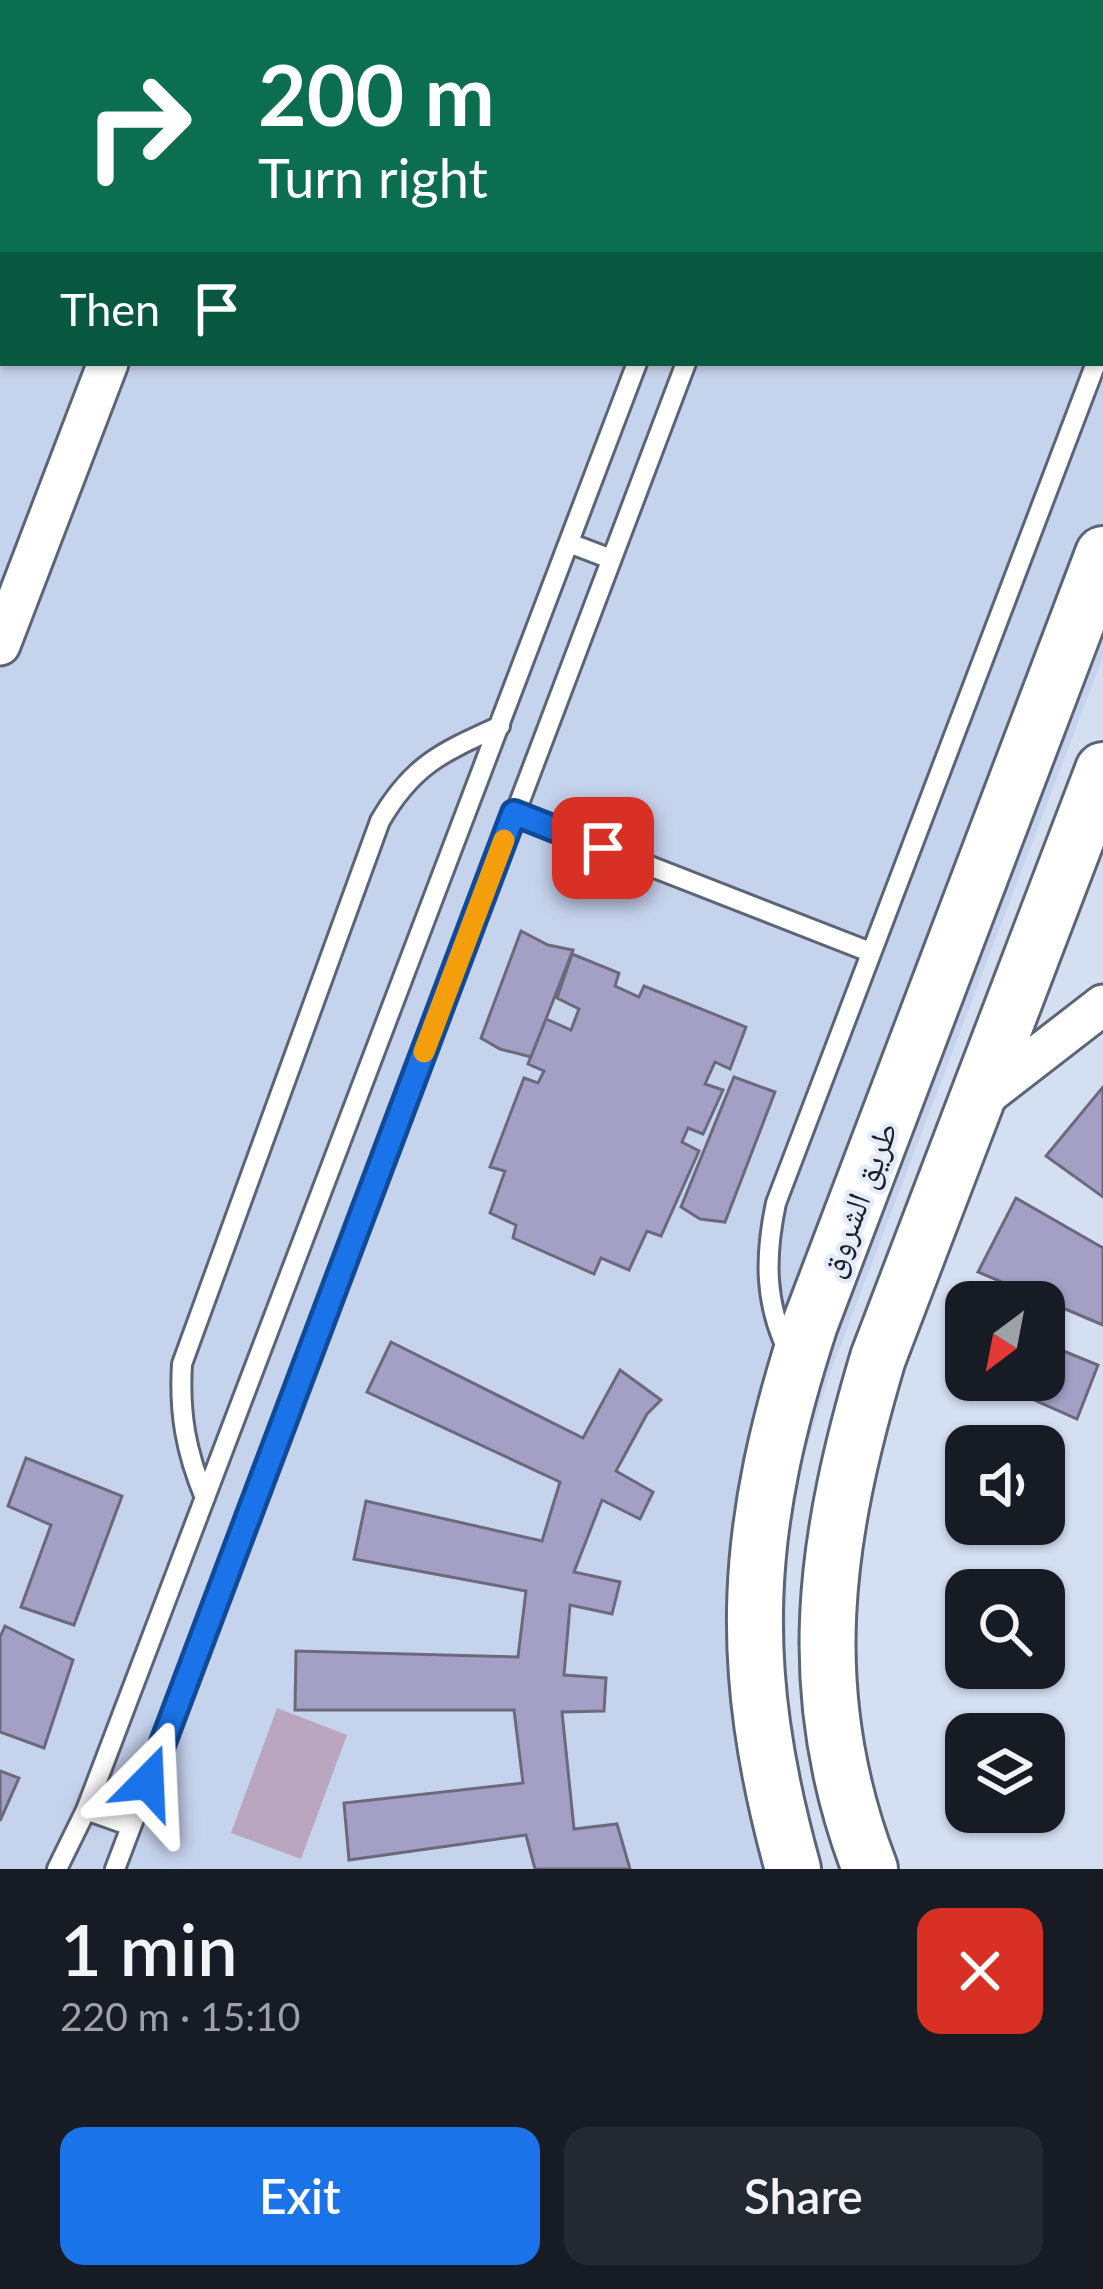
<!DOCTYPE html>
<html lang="en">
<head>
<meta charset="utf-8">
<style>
	body { margin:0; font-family:Lato,"Noto Naskh Arabic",sans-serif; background:#242831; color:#f1f3f6; height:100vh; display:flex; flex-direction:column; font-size:45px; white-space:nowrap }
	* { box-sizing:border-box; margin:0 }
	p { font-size:39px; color:#9ea1a6 }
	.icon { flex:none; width:66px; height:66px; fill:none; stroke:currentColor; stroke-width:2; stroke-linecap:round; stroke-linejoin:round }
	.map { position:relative; height:1869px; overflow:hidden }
	.details { display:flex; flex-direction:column; background:#171b24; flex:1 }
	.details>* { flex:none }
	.hud { position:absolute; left:0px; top:0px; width:1104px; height:366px; box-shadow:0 3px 9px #0004; background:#0b6e4f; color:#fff; overflow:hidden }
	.needle { width:78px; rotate:212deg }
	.controls { position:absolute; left:945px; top:1281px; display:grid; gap:24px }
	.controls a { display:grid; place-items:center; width:120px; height:120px; border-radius:24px; background:#171b24; box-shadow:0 3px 9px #0004; font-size:60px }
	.pin { position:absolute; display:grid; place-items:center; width:102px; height:102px; color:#fff; margin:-51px; border-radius:24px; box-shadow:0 6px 18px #0006 }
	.me { position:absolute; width:132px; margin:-66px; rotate:21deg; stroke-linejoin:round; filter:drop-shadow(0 0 9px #0008) }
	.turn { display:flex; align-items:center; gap:42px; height:252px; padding:0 60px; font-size:54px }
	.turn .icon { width:156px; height:156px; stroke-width:2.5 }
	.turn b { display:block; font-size:84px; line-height:102px }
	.then { display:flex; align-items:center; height:114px; padding:0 60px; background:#0003; gap:24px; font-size:45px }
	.round { display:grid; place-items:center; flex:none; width:126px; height:126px; border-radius:24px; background:#242831 }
	.headline { display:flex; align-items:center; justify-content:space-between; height:204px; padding:0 60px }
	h1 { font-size:72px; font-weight:600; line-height:90px }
	.cta { display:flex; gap:24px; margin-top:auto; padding:24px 60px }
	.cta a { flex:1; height:138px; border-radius:24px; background:#1a73e8; color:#fff; font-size:48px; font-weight:600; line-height:138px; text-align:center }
	.cta a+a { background:#242831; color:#f1f3f6 }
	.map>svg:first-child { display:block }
	.built { fill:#c6d3ed; fill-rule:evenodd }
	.green { fill:#baa6bf }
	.building { fill:#a49fc5; stroke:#6b697b; stroke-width:3 }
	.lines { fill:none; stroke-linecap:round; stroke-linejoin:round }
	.lane-casing { stroke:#5c6576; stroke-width:24 }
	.street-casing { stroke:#5c6576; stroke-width:45 }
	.secondary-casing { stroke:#5c6576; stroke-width:60 }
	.path { stroke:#777e8b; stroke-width:6; stroke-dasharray:9 9; stroke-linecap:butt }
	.lane { stroke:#fff; stroke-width:18 }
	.street { stroke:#fff; stroke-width:39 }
	.secondary { stroke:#fff; stroke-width:54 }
	.route-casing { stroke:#114b97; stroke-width:30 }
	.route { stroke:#1a73e8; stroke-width:21 }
	.slow { stroke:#f59e0b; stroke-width:21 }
	.labels { text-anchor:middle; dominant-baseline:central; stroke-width:9; stroke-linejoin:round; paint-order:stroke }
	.street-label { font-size:33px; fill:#1b1f26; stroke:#e4ecfc }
</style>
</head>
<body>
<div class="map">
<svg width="1103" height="1869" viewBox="0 0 1103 1869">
	<rect width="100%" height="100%" fill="#d5dff2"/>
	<path class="built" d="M0,0H1103V657L830,1373L804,1457L788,1544L785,1676L795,1763L823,1869H0ZM3,3H1101V363H3Z"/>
	<path class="green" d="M277,1708L347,1735L301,1859L231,1833Z"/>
	<path class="building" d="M1101,124L1103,127V202L1101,201Z
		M521,931L548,945L573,950L531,1057L500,1049L481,1038Z
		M572,954L619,973L615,986L639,997L644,986L746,1027L730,1069L715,1062L705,1084L723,1090L703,1134L688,1128L682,1142L699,1151L661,1236L647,1231L629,1270L601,1258L594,1274L513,1238L516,1225L490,1213L505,1171L490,1167L524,1078L538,1083L544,1071L528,1064L546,1019L571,1030L579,1009L557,998Z
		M734,1077L775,1092L725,1222L700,1219L681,1207Z
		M1103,1087V1197L1046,1156Z
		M1016,1198L1103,1248V1325L978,1272Z
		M966,1321V1370L951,1363Z
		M391,1342L583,1438L620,1370L661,1400L647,1414L616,1471L653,1492L640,1519L602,1500L574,1572L620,1582L612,1614L570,1605L564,1675L606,1678L604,1711L562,1712L574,1829L617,1824L630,1869H535L526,1835L349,1860L344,1803L523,1783L514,1710H295L296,1651L518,1657L526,1591L354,1559L366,1501L542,1541L560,1482L367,1392Z
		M1044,1343L1098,1365L1077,1419L989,1380H1044Z
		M26,1458L122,1496L74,1625L21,1607L51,1525L8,1506Z
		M5,1626L73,1660L44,1748L0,1732V1637Z
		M0,1771L19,1778L0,1821Z"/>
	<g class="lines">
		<defs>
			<path id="lane" d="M647,0L648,3
				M699,0L701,3
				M728,0V3
				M1101,350L1103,345
				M569,543L611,559
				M514,813L870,952
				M788,1351C764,1302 765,1255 776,1203L1096,363
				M205,1498C186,1452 179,1414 182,1364L380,821C413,764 443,752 500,726
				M86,1810L131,1826
				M57,1869L86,1810L637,363
				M115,1869L686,363"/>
			<path id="street" d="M0,645L108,363
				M975,1104L1103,1005"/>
			<path id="secondary" d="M793,1869C736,1663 744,1527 810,1324L1103,554
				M870,1869C801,1690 825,1536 878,1358L1103,770"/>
		</defs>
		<use href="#lane" class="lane-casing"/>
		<use href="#street" class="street-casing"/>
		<use href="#secondary" class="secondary-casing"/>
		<path class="path" d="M1101,246L1103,247"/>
		<use href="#lane" class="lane"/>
		<use href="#street" class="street"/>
		<use href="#secondary" class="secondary"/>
	</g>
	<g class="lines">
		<defs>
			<path id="route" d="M148,1782L514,813L603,848"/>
		</defs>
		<use href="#route" class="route-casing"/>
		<use href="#route" class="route"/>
		<path class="slow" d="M424,1052L504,840"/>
	</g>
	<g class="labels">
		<g class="street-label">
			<text transform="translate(857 1199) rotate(-69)">طريق الشروق</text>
		</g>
	</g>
</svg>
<div class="controls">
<a><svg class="needle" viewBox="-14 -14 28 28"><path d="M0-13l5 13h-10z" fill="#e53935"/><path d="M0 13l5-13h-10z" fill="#9ea1a6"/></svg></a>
<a><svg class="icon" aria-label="sound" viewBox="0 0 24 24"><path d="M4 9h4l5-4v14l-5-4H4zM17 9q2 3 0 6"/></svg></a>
<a><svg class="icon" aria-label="search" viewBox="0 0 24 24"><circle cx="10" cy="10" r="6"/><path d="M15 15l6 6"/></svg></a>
<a><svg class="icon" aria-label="layers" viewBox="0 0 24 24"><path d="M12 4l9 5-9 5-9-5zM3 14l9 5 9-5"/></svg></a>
</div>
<div class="pin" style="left:603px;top:848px;background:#d93025"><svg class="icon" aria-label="arrive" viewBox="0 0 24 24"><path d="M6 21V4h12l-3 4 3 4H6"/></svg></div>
<svg class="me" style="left:148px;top:1782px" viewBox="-20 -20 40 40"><path d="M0-17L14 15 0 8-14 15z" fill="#1a73e8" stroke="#fff" stroke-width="4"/></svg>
<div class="hud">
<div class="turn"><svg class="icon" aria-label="right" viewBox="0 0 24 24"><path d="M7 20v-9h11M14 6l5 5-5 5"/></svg><div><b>200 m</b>Turn right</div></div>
<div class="then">Then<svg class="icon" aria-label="arrive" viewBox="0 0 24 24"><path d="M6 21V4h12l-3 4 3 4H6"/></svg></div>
</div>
</div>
<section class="details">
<div class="headline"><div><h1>1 min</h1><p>220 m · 15:10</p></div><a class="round" style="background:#d93025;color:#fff"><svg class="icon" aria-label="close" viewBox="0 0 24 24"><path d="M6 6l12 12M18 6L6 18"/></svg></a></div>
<div class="cta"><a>Exit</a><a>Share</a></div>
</section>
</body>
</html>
